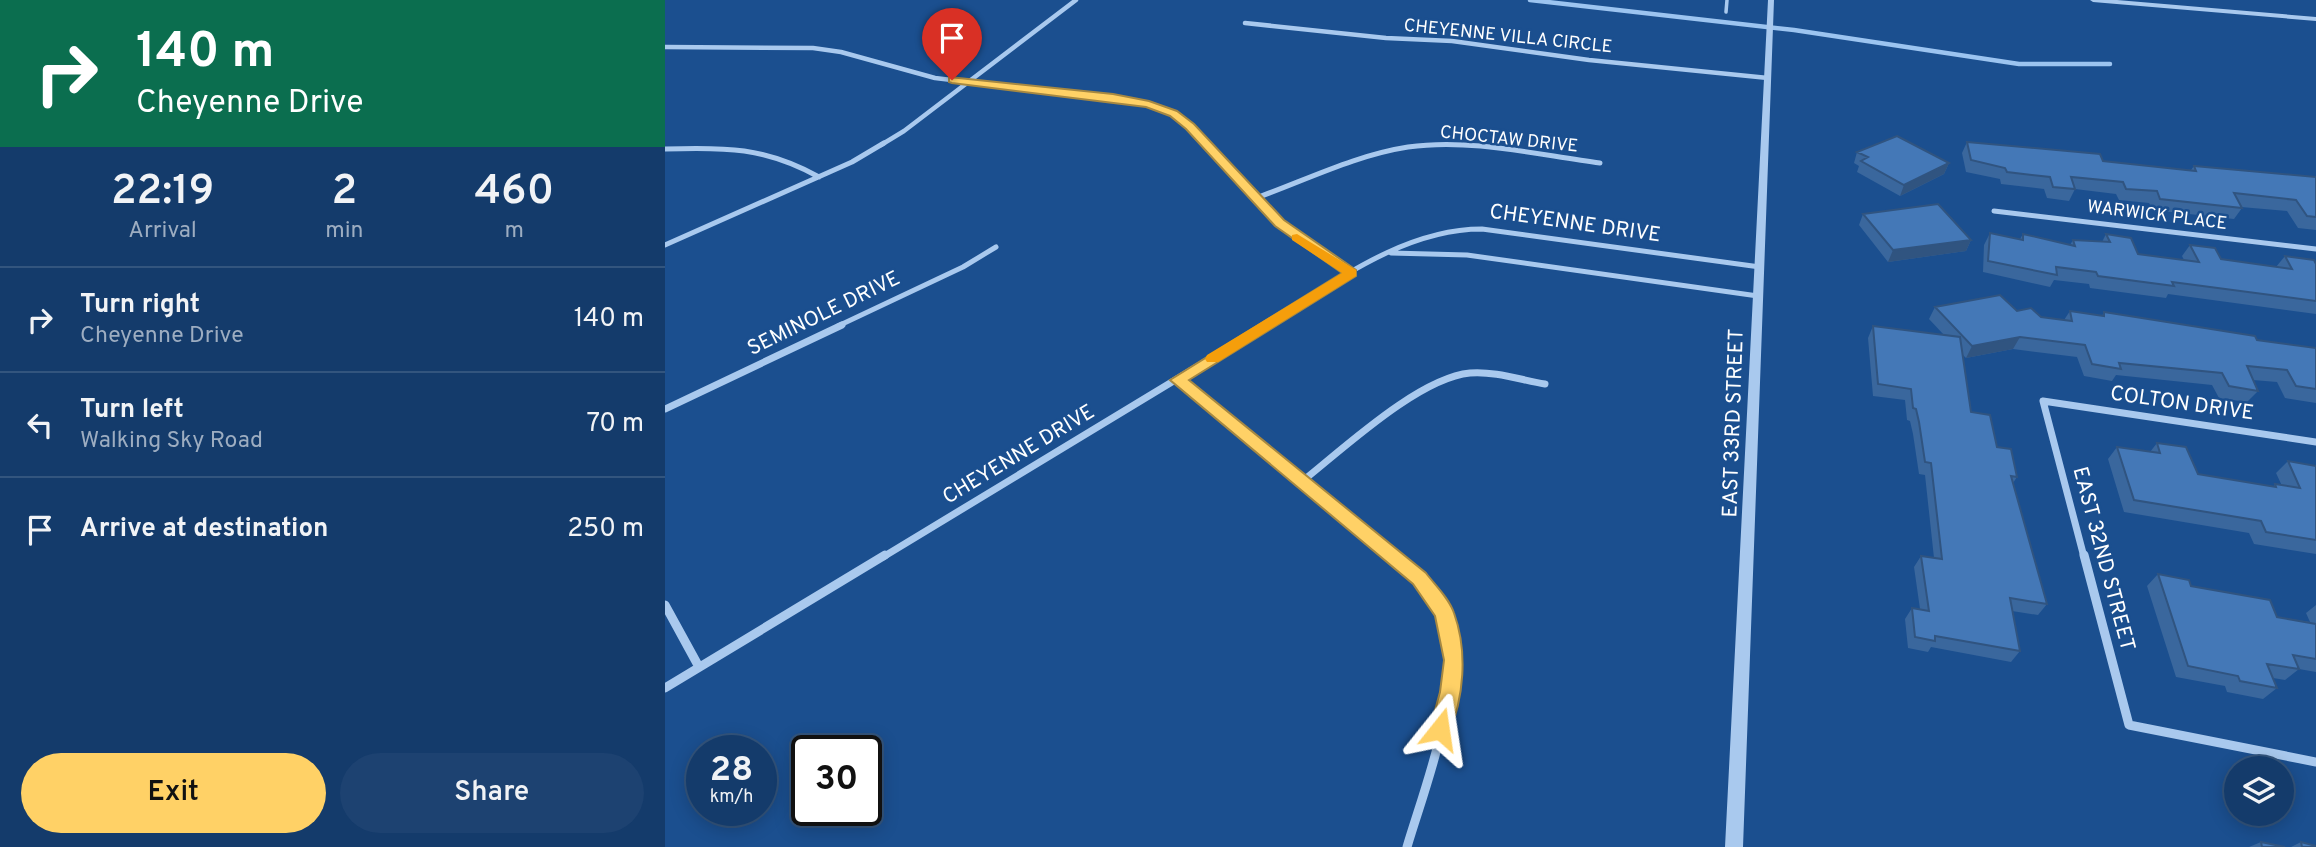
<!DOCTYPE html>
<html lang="en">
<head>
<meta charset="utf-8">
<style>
	body { margin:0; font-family:Overpass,sans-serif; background:#1d4271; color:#f1f3f6; height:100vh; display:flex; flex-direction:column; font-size:26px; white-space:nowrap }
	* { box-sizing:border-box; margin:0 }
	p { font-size:23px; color:#9dadc1 }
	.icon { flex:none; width:38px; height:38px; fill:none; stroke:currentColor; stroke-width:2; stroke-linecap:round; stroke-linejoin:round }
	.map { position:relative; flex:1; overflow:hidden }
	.panel { display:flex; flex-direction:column; background:#143b6b; width:665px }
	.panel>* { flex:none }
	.guide { background:#0b6e4f; color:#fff; overflow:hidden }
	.tools { position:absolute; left:1559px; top:756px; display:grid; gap:14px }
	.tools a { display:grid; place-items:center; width:70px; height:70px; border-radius:50%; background:#143b6b; box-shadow:0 4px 18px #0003,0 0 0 2px #33557e; font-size:35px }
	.speed { position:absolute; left:21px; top:735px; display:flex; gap:14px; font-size:35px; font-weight:700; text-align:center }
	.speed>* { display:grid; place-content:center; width:91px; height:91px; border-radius:50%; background:#143b6b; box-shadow:0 4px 18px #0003,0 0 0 2px #33557e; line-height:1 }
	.speed small { font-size:18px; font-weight:400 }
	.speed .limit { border:4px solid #111; border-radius:10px; background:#fff; color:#111 }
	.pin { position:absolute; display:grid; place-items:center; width:60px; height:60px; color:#fff; margin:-72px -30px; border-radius:50% 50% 50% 0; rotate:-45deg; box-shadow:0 0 7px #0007 }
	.pin .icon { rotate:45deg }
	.me { position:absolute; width:77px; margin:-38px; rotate:15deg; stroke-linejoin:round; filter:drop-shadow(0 0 5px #0008) }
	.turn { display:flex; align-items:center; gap:24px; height:147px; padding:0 21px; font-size:32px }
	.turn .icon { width:91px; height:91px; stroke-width:2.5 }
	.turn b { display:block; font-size:49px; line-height:60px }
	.eta { display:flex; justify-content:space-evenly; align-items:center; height:119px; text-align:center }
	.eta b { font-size:42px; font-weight:600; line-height:49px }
	.button { display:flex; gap:14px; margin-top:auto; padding:14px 21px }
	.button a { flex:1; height:80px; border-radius:42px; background:#ffd166; color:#111; font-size:28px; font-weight:600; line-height:80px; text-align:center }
	.button a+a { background:#1d4271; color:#f1f3f6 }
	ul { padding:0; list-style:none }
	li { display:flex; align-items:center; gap:21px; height:105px; padding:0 21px; border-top:2px solid #33557e }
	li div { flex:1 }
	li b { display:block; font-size:26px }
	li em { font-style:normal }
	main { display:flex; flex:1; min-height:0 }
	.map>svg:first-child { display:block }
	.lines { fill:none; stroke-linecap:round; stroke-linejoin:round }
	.stream { stroke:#9cc4f0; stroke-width:4.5 }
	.service { stroke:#a9c9ee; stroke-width:3.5 }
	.minor-far3 { stroke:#a9c9ee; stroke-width:4.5 }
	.minor-far2 { stroke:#a9c9ee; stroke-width:5 }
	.minor-far1 { stroke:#a9c9ee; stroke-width:7 }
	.minor { stroke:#a9c9ee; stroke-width:9 }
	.tertiary { fill:#a9c9ee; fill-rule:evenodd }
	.wall { fill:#3a679d }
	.shaded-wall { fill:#305480 }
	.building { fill:#4478b7; stroke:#305480; stroke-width:2 }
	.route { fill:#ffd166; stroke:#a68842; stroke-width:2 }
	.slow { fill:#f59e0b }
	.labels { text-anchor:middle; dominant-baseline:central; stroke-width:5; stroke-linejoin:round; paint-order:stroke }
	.far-street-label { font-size:18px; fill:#fff; stroke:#1b4f8f }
	.street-label { font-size:21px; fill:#fff; stroke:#1b4f8f }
</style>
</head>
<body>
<main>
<section class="panel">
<div class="guide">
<div class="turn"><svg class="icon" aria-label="right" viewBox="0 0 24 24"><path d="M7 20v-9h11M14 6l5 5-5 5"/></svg><div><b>140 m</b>Cheyenne Drive</div></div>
</div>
<div class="eta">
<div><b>22:19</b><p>Arrival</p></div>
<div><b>2</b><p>min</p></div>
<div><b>460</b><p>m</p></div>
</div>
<ul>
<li><svg class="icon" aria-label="right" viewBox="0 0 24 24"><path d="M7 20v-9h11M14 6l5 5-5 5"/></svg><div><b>Turn right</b><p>Cheyenne Drive</p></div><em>140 m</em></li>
<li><svg class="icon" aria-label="left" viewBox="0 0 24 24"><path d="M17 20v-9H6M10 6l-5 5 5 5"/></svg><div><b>Turn left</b><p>Walking Sky Road</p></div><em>70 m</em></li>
<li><svg class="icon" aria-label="arrive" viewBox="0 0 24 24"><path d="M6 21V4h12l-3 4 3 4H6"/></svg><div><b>Arrive at destination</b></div><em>250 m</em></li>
</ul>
<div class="button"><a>Exit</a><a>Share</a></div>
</section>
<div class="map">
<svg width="1651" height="847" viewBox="0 0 1651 847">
	<rect width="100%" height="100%" fill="#1b4f8f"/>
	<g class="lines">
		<path class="stream" d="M865,0L1129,30L1354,64H1445"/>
		<path class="service" d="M1061,12L1062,0"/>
		<path class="minor-far3" d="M580,23L721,38L787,41L924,60L1103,78
			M0,47L148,48L176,52L270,78L484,104L508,114L541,145
			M216,145L239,131L411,0"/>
		<path class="minor-far2" d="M539,143L602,212L626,234L687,273
			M0,149C60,147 100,147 154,177
			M591,198C641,180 691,155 743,147C806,138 873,155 935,163
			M1329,211L1651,249
			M0,245L187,162L219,143
			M726,253L802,255L1093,296
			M173,326L298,267L331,247
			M599,326C665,286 736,229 817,229L1095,267"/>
		<path class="minor-far1" d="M513,380L727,557
			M0,409L177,325
			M635,483C677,450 753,378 805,373C830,371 856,380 880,384
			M218,557L601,325
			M1419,557L1378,401L1651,442"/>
		<path class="minor" d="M725,555C744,571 769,588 779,613C805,673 760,786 742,847
			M1419,555L1464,725L1651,762
			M0,605L34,667
			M0,688L220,555"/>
		<path class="tertiary" d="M1103,0H1109L1078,847H1060Z
			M1425,0H1452L1651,17V21L1428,2Z"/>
	</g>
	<path class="wall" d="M1302,142L1438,161L1526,170L1529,166L1651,177V230L1633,228L1622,211L1576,207L1577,208L1569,219L1488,210L1484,203L1454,200L1451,194L1410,189L1404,201L1382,198L1379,189L1336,184L1335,179L1301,172L1297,153Z
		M1192,152L1284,163L1279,174L1235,196L1192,172L1194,166L1189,163Z
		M1198,214L1306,240L1301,251L1223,262L1194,225Z
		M1325,233L1355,239L1358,234L1405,245L1408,240L1437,242L1441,234L1473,254L1519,260L1517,256L1525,245L1556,259L1611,267L1620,256L1651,264V314L1503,294L1501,298L1425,288L1424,284L1389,280L1385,287L1318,272L1319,245Z
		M1270,307L1352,311L1376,317L1399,320L1405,311L1437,316L1439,312L1592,340L1651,348V403L1620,398L1612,382L1588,380L1593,391L1582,402L1554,398L1547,385L1451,375L1447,381L1419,376L1412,357L1348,349L1301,358L1297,354L1306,412L1332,447L1352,477L1348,483L1382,604L1373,615L1347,611L1355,651L1346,662L1266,647L1263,652L1243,648L1240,619L1247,608L1255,609L1249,567L1256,556L1269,558L1260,475L1254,474L1248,434L1245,421L1242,420L1240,400L1208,396L1203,338L1208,326L1279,335L1264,319Z
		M1492,443L1533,474L1608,487L1610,484L1617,486L1611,473L1623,461L1651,466V554L1589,544L1584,533L1459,512L1443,459L1452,447L1485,452Z
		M1493,574L1612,617L1645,622L1641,613L1651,605V672L1634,669L1620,680L1608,678L1612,688L1598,699L1562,692L1560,686L1511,677L1482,586Z
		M1596,842L1620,847H1584Z
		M1636,842L1651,847H1626Z"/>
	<path class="shaded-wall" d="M1284,163L1279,174L1235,196L1239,185Z
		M1306,240L1301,251L1223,262L1228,250Z
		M1355,337L1348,349L1301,358L1307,346Z"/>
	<path class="building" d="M1232,136L1284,163L1239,185L1196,161L1203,157L1192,152Z
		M1302,142L1435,154L1438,161L1531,171L1529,166L1651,177V217L1642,216L1631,200L1569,193L1577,208L1495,199L1492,191L1461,189L1458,182L1406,177L1410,189L1388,187L1385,177L1342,172L1340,168L1306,160Z
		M1273,204L1306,240L1228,250L1198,214Z
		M1325,233L1358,240V234L1410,246L1408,240L1445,242L1441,234L1466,238L1473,254L1534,262L1525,245L1550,248L1556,259L1627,269L1620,256L1649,260L1651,264V301L1507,282L1509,286L1433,276L1431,272L1391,267L1392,275L1323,261Z
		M1335,295L1352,311L1366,308L1376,317L1407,321L1405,311L1439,316V312L1590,336L1592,340L1651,348V389L1631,386L1622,370L1582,366L1593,391L1564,386L1557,373L1454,363L1456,369L1427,364L1420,345L1355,337L1307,346L1270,307Z
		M1208,326L1295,337L1306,412L1325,415L1332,447L1346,449L1352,477L1346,476L1382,604L1345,598L1355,651L1270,636V641L1250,637L1247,608L1264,611L1256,556L1277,559L1266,463L1260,462L1254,422L1251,409L1248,408L1246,389L1213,384Z
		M1492,443L1521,447L1533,474L1611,487L1610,484L1635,488L1623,461L1651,466V540L1601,532L1596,521L1469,500L1452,447L1495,453Z
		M1493,574L1524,580L1526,586L1605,600L1612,617L1651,624V659L1628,655L1634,669L1602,664L1612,688L1575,681L1573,676L1523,666Z
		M1596,842L1620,847H1597Z
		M1636,842L1651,846V847H1637Z"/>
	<path class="route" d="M284,77L448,94L484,101L512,111L529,124L619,220L691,270V276L524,380L761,573C770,585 784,598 789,613C803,652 799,698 783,736L775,739L768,736L765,729L775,692L779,660L770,616L748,584L505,380L677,273L610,226L521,129L505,116L481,107L287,83L284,82Z"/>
	<path class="slow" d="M632,234L691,270V276L553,362H542L540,359L542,355L677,273L627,240V235Z"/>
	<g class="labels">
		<g class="far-street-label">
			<text transform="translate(843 37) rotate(6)">CHEYENNE VILLA CIRCLE</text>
			<text transform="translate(844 140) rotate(6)">CHOCTAW DRIVE</text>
			<text transform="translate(1492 216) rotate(7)">WARWICK PLACE</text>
		</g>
		<g class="street-label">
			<text transform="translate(910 224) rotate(8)">CHEYENNE DRIVE</text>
			<text transform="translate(159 314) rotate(-26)">SEMINOLE DRIVE</text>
			<text transform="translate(1517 404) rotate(8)">COLTON DRIVE</text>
			<text transform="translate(1069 423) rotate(-88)">EAST 33RD STREET</text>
			<text transform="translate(354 455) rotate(-31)">CHEYENNE DRIVE</text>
			<text transform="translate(1438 559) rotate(75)">EAST 32ND STREET</text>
		</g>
	</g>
</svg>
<div class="tools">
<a><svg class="icon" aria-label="layers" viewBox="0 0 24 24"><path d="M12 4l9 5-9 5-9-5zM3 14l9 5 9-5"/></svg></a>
</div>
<div class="speed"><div>28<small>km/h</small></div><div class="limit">30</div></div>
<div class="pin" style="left:287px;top:80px;background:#d93025"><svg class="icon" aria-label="arrive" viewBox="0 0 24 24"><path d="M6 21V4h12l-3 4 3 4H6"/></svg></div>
<svg class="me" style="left:775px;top:729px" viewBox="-20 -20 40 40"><path d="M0-17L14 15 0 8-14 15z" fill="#ffd166" stroke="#fff" stroke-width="4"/></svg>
</div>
</main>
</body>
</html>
